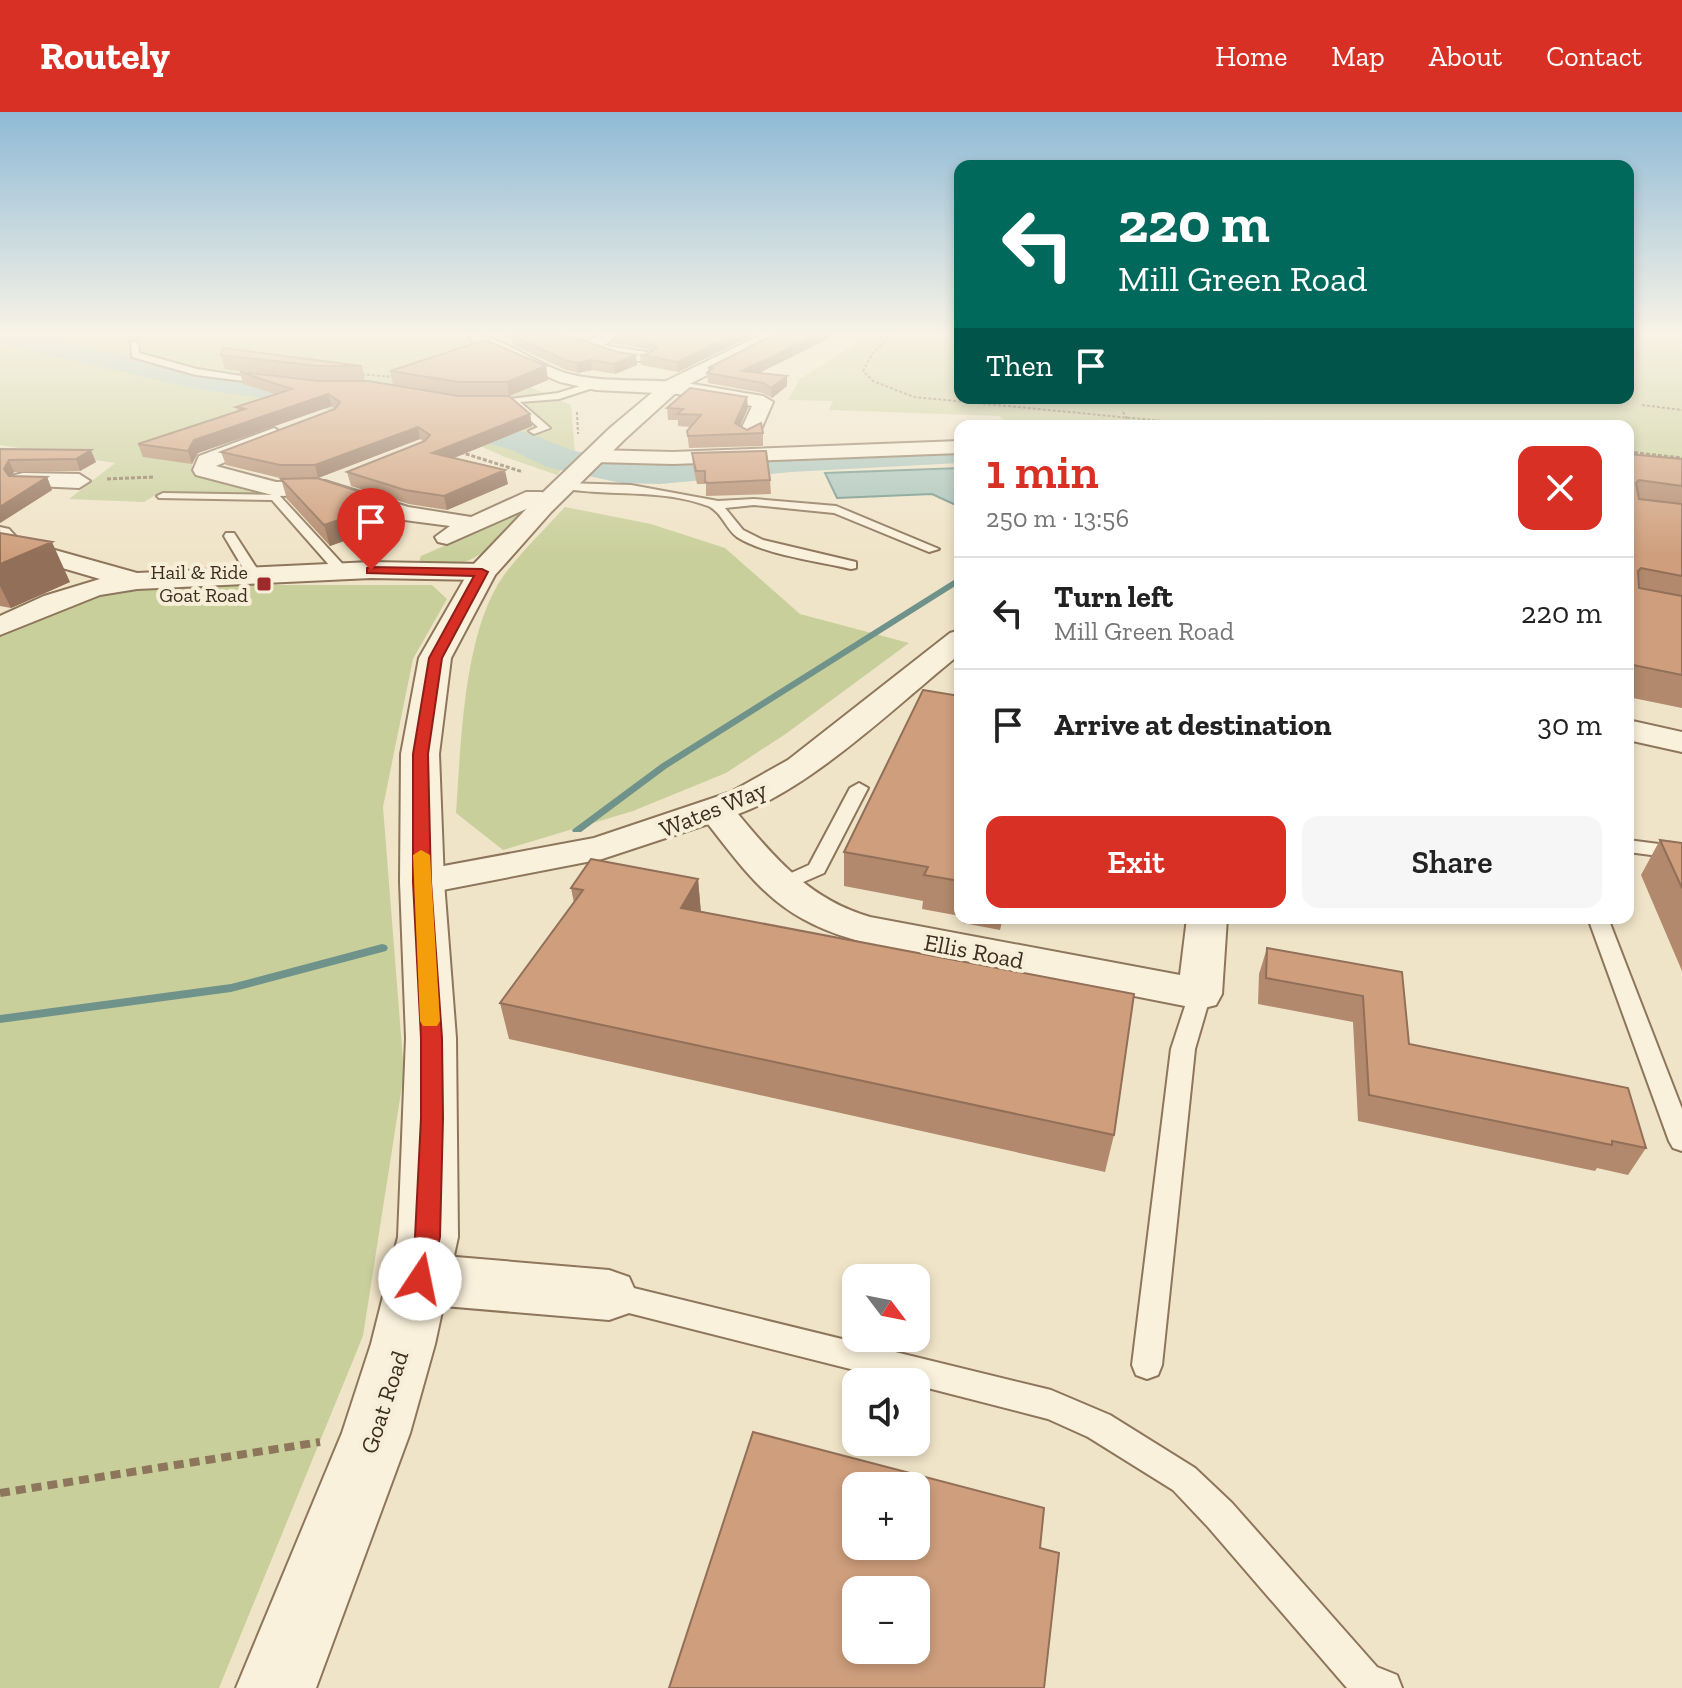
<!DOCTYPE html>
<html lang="en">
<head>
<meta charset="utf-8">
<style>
	body { margin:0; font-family:"Zilla Slab",serif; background:#f6f6f6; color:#222; height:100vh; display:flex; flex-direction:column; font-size:30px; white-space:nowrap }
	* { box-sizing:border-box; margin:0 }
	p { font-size:26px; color:#767676 }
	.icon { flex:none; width:44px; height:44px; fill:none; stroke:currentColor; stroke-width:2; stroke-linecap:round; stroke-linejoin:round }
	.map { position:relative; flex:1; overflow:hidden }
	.side { position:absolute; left:954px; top:308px; width:680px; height:504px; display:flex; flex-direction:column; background:#fff; border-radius:16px; box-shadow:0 4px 12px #0003 }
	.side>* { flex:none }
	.guide { position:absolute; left:954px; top:48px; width:680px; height:244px; border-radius:16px; box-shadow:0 4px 12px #0003; background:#00695c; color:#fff; overflow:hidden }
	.needle { width:52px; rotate:122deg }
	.buttons { position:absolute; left:842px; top:1152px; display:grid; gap:16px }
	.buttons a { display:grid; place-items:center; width:88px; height:88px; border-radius:16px; background:#fff; box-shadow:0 4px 12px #0003; font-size:40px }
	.pin { position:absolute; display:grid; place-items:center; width:68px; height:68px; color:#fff; margin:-82px -34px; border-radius:50% 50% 50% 0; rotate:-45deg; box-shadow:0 0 8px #0007 }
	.pin .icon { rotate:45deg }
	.me { position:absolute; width:88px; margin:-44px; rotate:11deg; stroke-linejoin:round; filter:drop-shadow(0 0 6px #0008) }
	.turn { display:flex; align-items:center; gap:28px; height:168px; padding:0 32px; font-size:36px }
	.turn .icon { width:104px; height:104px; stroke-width:2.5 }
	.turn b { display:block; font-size:56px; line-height:68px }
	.then { display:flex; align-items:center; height:76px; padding:0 32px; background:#0003; gap:16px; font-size:30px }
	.round { display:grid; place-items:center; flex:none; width:84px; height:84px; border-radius:16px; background:#f6f6f6 }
	.headline { display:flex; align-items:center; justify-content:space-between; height:136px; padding:0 32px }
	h1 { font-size:48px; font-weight:600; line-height:60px; color:#d93025 }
	.action { display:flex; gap:16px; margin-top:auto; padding:16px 32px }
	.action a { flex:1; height:92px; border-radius:16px; background:#d93025; color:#fff; font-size:32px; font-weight:600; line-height:92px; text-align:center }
	.action a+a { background:#f6f6f6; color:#222 }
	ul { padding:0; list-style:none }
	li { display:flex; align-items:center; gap:24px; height:112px; padding:0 32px; border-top:2px solid #e0e0e0 }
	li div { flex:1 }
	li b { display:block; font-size:30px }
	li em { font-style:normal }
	header { display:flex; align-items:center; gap:48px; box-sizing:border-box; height:112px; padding:0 40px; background:#d93025; color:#fff }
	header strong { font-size:38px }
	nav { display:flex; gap:44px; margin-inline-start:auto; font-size:28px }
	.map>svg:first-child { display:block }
	.green { fill:#c9cf9b }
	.water { fill:#a9c4bc; stroke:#6f938a; stroke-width:2 }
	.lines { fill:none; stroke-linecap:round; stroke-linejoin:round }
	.stream { fill:#6f938a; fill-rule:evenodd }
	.river { fill:#a9c4bc; fill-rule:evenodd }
	.service-casing { stroke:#8d765c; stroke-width:4 }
	.minor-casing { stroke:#8d765c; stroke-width:4 }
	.tertiary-casing { stroke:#8d765c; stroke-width:4 }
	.path-far2 { stroke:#8d765c; stroke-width:2; stroke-dasharray:3 2; stroke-linecap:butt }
	.path-far1 { stroke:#8d765c; stroke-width:3; stroke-dasharray:4 2; stroke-linecap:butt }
	.path { stroke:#8d765c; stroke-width:8; stroke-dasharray:10 6; stroke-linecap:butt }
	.service { fill:#faf1dc; fill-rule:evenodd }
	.minor { fill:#faf1dc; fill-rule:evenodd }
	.tertiary { fill:#faf1dc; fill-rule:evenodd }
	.wall { fill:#b2896c }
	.shaded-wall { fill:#916f58 }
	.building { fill:#cf9f7d; stroke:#916f58; stroke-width:2; fill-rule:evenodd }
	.route { fill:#d93025; stroke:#8d1f18; stroke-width:2 }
	.slow { fill:#f59e0b }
	.poi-dot { fill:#9e2a2b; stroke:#f7eed8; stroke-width:3 }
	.labels { text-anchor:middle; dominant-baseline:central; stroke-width:8; stroke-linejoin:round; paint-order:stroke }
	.far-poi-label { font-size:20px; fill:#3d2e20; stroke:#f7eed8; text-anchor:end }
	.street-label { font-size:24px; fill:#3d2e20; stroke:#f7eed8 }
</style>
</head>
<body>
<header>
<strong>Routely</strong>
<nav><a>Home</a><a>Map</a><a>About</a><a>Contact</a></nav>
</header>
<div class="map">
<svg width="1682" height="1576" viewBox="0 0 1682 1576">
	<rect width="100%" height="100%" fill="#f0e4c8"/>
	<path class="green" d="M0,222H464L470,233L488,240L519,270L571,293L575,340L557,363L505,345L455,323L287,290L171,331L192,352V358L284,381H159L144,390L69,387L115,351L0,333Z
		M871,222H960V286H1628V222H1682V368L1628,365V314H1013L999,304L829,298L833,289L788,288L800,267Z
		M565,395L651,412L725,436L800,502L909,531L787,621L726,661L633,699L503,738L456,701C461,633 463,520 504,463C522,439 545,417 565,395Z
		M514,403H520C483,440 480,455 425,454L419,450L421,444Z
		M164,473H432L447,487L413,547L383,695L404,961L363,1224L219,1576H0V520L67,490L111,479Z"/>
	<path class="water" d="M960,356V395L932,382L837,386L825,361Z"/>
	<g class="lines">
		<path class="stream" d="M957,466H960V471L667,656L581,720H573L572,718L661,652Z
			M382,832L386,833L388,836L386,839L231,880L0,911V903L231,872Z"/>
		<path class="river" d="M0,222H30L197,259L331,275L475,307L533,323L571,338L621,349L660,350L791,338L960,329V351L791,360L660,372L621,371L547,355L509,337L456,323L331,295L197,277L14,235L4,233Z"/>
		<defs>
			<path id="service" d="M131,229L138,231L139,241L197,257L273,269L268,272L196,263L132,245Z
				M596,269L599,274L559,287L520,290L550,316L534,322L529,319L538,315L510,291L490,293L485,290L558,281Z
				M564,371L631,373L718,389L754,387L836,394L939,437L929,440L834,401L754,393L725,396L743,418L763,428L856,450V456L851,457C818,449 765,443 737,425C726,417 721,399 708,394C660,376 609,385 560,376V372Z
				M163,381L279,383L349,459L337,462L272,388L159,386L157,384Z
				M226,421H234L261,463L259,466H249L224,424Z
				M859,671L868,676L824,761L785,778H771L768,774L771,770L809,753L850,676Z
				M1628,728L1682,735V747L1628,740Z
				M1588,806H1608L1682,997V1039L1673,1036L1669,1029Z
				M1200,874L1208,877L1211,882L1195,937L1162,1253L1158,1263L1147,1267L1136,1263L1132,1253L1171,937L1189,882L1192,877Z
				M609,1170L1051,1278L1110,1303L1195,1356L1232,1391L1377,1555L1397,1563L1402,1576H1347L1208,1415L1173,1378L1088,1325L1048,1307L916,1273V1270H902L609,1196L599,1192L595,1183L599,1174Z"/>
			<path id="minor" d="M468,222C498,222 534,251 565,261C601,271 640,267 677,270C705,273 734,280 763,284L773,290L759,322L749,328L739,322L752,294L678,282L596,278L560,270L475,233Z
				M599,222H620L604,233L608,234L646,240L655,245C642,255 595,244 583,233Z
				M274,316L284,322L281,326L216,354L276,370L325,369L408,395L471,405L526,380H542L546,385L542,390L447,432L438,430L435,425L450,414L397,407L323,383L276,384L196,363L193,358L199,344Z
				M960,329V341L673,352L594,350L583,344L594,338L673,340Z
				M23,361L79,362L90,369L79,376L15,373L12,368L15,363Z
				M0,415L9,417L19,428L137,461L371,450L482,452L491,454L495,460L491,466L482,468L371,466L137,477L100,483L0,523V504L44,484L100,467L1,438Z
				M960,518V542C898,592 812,676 738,702C776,748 811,788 870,805L1180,863L1187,806H1227L1222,882L1216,893L1200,897L866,831C783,809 759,778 708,712L602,747L422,782L408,779L402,770L408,761L422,758L594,726L731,680L788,648L950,521Z
				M1628,608L1682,620V640L1628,628Z
				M420,1142L609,1158L629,1165L637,1183L629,1201L609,1208L420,1192L400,1184L392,1167L400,1150Z"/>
			<path id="tertiary" d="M763,222H787L680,277L626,326L551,400L495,463L451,546L439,642L444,770L456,926L458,1125L435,1232L410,1321L316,1576H236L342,1321L371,1232L398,1125L406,926L400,770L401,642L419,546L472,454L533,390L610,316L666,269Z"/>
		</defs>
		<use href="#service" class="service-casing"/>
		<use href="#minor" class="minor-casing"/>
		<use href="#tertiary" class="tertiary-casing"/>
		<path class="path-far2" d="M892,222L872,242L863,259L873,269L914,285L1214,314
			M357,262L395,265
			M1642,293L1682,298
			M577,300L578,322
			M1123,300L1132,314
			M1136,314H1165"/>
		<path class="path-far1" d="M460,340L523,360
			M1628,340L1682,346
			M107,367L153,365"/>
		<path class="path" d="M0,1381L320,1330"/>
		<use href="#service" class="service"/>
		<use href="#minor" class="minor"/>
		<use href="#tertiary" class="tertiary"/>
	</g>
	<path class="wall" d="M497,222H547L637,253L615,262L592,258L578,261L566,258L513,233L512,225Z
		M611,222H756L678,260L641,253L640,243L648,242L651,240L646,237L612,231Z
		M826,228L759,261L787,264V274L772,286L763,281L708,271L707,261L709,260L708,256Z
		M221,243L362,254L365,269H322L225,257Z
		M546,254L548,268L509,284L530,302L532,314L454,346L508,372L447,398L409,392L351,374L347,360L424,330L420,327L318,366L284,367L226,353L221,340L335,297L332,294L198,341L192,352L143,345L138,332L238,299L236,295L275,282L243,272L240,260L461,284L393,273L390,259Z
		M667,296H748L740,314L747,318L763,321V334L689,336L687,319L691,315L678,314V308H668Z
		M0,337L96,350L80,359L14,360L12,364L47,365L52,378L0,411Z
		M692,341L770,368L771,382L706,384V372H697L693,354Z
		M1628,342L1682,347V596L1628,585Z
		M281,367L397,410L330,434L287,387Z
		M0,421L70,470L11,496L0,494Z
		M960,584V804L922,797L923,789L844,774V740Z
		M1660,728L1682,731V859L1641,763Z
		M698,767L701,800L1114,1023L1105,1060L509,927L500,891L574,791L571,776Z
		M963,806H1003L1000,818L963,811Z
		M1267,836L1402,860L1409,932L1646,1036L1628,1063L1597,1056L1595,1059L1358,1009L1353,910L1258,892L1259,862Z"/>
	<path class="shaded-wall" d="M736,222H756L678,260V250Z
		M820,222H833L826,228L743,269L742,259Z
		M636,243L637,253L615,262L614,252Z
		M591,248L592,258L578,261L577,251Z
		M546,254L548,268L509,284L507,270Z
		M787,264V274L772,286L771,276Z
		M328,282L332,294L198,341L192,352L188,339L194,328Z
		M747,285L748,296L736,323L735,311Z
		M530,302L532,314L434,354L432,341Z
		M418,315L420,327L318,366L315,353Z
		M91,338L96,350L80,359L76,347Z
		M9,348L14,360L9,370L4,357Z
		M505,358L508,372L447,398L444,384Z
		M47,365L52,378L0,411V395Z
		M392,390L397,410L330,434L324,413Z
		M52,430L70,470L11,496L0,474V452Z
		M698,767L701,803L681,796Z"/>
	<path class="building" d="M517,222H547L576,226L617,240L636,243L614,252L591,248L577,251L565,248L512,224Z
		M612,222H736L678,250L640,243L648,242L657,235L646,228Z
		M775,222H820L742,259L787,264L771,276L763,271L707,261L713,256H708Z
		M485,228L546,254L507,270H459L390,259Z
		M223,236L362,254H318L221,243Z
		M240,260L319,269H368L459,284H509L530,302L432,341L505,358L444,384L405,378L347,360L425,329L430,323L418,315L315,353H280L221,340L335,297L340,290L328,282L194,328L188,339L138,332L245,297L236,295L292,277Z
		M690,276L747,285L735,311L747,318L761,311L763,321L688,324L687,319L701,303L677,302L683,297L667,296Z
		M0,337L91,338L76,347L9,348L4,357L9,364L47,365L0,395Z
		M766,339L770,368L709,371L705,370V359H696L692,341Z
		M1628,342L1682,347V374L1639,368L1636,371L1639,387L1682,392V464L1641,456L1638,459L1639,476L1682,484V563L1628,552Z
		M317,366L392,390L324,413L281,367Z
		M0,421L52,430L0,452Z
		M923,578L960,584V769L924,763L928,755L844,740Z
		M1660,728L1682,731V776Z
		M591,747L698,767L681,796L1134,882L1114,1023L500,891L583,778L571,776Z
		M1267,836L1402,860L1409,932L1628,976L1646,1036L1612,1029V1033L1369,983L1363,884L1266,866Z
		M753,1320L1044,1396L1040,1436L1059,1441L1044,1576H669ZM856,1374H916V1434H856ZM856,1478H916V1538H856Z"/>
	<linearGradient id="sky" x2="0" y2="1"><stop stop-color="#8fbad6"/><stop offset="0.5" stop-color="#f8f3e6"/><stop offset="1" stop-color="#f8f3e6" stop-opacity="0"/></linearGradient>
	<rect width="1682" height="443" fill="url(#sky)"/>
	<path class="route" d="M371,455L482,457L488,460L442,546L428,642L431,770L442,926L443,1006L440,1125L429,1175L420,1178L411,1175L407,1167L415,1125L421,1006V926L413,770V642L429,546L474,464L367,461V456Z"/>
	<path class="slow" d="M421,738L430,743L440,909L437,914H423L420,909L413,743Z"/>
	<rect class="poi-dot" x="256" y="464" width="16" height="16" rx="4"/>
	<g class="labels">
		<g class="far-poi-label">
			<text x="248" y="460">Hail &amp; Ride<tspan x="248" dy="23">Goat Road</tspan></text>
		</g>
		<g class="street-label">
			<text transform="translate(713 697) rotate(-22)">Wates Way</text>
			<text transform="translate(974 839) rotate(11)">Ellis Road</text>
			<text transform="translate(384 1290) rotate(-72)">Goat Road</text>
		</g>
	</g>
</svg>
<div class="buttons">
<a><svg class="needle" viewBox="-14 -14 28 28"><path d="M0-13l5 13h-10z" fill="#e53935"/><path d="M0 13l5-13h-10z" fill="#767676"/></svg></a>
<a><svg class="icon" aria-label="sound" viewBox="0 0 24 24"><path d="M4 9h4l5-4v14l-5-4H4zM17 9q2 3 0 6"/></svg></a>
<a>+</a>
<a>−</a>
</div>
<div class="pin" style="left:371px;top:458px;background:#d93025"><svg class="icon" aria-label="arrive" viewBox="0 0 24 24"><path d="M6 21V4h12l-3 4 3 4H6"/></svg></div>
<svg class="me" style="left:420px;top:1167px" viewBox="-20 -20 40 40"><circle r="19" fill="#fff"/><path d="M0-13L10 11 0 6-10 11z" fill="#d93025"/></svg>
<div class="guide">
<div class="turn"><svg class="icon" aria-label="left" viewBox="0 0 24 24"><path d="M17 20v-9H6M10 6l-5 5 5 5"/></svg><div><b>220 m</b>Mill Green Road</div></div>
<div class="then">Then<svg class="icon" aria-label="arrive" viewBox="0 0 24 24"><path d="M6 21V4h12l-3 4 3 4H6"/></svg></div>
</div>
<section class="side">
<div class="headline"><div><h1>1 min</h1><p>250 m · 13:56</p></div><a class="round" style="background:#d93025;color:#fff"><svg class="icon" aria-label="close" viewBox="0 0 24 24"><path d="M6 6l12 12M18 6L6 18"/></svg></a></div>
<ul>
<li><svg class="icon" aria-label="left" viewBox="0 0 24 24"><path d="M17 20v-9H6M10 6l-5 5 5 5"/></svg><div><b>Turn left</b><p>Mill Green Road</p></div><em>220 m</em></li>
<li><svg class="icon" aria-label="arrive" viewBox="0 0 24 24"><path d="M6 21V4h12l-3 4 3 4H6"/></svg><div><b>Arrive at destination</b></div><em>30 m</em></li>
</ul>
<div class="action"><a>Exit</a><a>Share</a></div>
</section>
</div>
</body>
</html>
